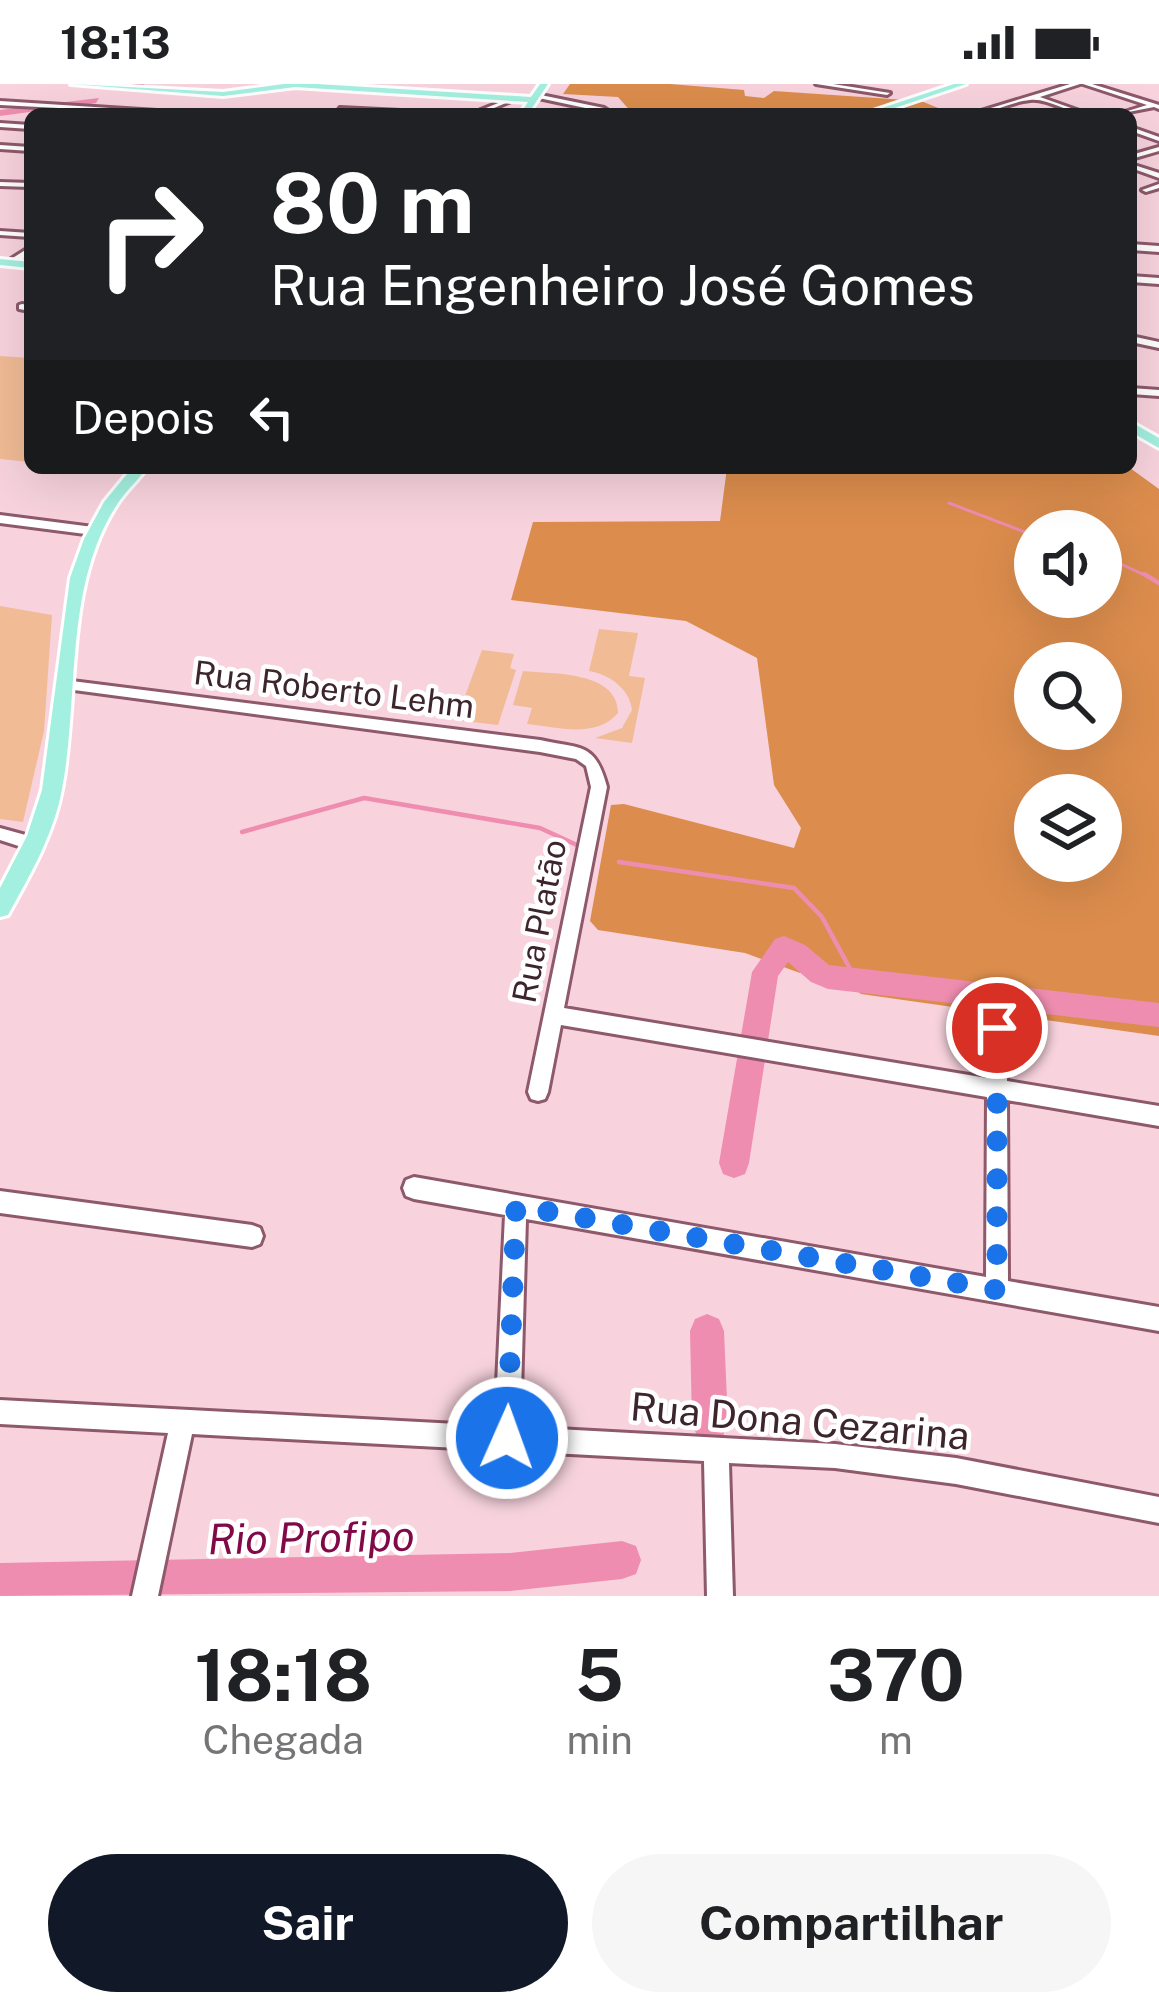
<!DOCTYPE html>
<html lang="pt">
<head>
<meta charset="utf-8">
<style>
	body { margin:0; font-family:"Public Sans",sans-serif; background:#f6f6f6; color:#202124; height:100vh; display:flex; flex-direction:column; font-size:45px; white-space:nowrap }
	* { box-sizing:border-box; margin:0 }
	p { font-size:39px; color:#757577 }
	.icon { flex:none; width:66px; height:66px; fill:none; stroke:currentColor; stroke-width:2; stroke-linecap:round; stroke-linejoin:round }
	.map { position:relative; height:1512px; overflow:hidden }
	.details { display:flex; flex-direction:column; background:#fff; flex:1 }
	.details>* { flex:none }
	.banner { position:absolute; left:24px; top:24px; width:1113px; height:366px; border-radius:18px; box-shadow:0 12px 48px #0002; background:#202124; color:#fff; overflow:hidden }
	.buttons { position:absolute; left:1014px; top:426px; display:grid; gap:24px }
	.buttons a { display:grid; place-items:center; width:108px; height:108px; border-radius:50%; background:#fff; box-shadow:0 12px 48px #0002; font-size:60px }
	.pin { position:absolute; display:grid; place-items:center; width:102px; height:102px; color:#fff; margin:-51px; border:6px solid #fff; border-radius:50%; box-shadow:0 3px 12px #0007 }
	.me { position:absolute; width:132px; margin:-66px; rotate:2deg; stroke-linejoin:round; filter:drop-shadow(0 0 9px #0008) }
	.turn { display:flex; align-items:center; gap:42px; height:252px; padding:0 48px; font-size:54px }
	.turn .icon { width:156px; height:156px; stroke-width:2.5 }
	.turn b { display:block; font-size:84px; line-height:102px }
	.then { display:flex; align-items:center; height:114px; padding:0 48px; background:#0003; gap:24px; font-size:45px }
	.eta { display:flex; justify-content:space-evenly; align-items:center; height:204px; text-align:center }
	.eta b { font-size:72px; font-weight:700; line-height:84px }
	.action { display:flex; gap:24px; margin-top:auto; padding:24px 48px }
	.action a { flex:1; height:138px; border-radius:72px; background:#111827; color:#fff; font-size:48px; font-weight:700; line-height:138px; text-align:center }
	.action a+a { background:#f6f6f6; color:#202124 }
	.status { display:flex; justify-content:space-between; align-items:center; height:84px; padding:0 60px; background:#fff; direction:ltr }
	.status svg { height:33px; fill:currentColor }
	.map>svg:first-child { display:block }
	.green { fill:#f0bb95 }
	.forest { fill:#dc8d4d; fill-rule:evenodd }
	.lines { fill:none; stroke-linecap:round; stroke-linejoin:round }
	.stream-far1 { stroke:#ef8db0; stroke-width:3 }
	.stream { stroke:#ef8db0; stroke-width:4.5 }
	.river { fill:#ef8db0; fill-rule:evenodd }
	.minor-casing { stroke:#8d596b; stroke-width:6 }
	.major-casing { stroke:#fff; stroke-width:6 }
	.minor { fill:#fff; fill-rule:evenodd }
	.major { fill:#a4f0e0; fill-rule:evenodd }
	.route { stroke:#1a73e8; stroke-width:21; stroke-dasharray:0 37.8 }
	.labels { text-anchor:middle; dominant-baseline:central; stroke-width:9; stroke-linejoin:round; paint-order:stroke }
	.street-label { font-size:33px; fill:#3c252d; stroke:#fff }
	.near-street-label { font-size:39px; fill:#3c252d; stroke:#fff }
	.near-water-label { font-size:42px; font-style:italic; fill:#810948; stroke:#fff }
</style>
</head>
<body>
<div class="status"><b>18:13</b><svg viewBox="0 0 49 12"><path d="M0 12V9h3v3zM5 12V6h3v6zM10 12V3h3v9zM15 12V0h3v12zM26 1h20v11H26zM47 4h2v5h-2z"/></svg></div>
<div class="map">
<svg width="1159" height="1512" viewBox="0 0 1159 1512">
	<rect width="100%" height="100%" fill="#f8d3de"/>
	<path class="green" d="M0,272L30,274V378L0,375Z
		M0,522L52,531L44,647L23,738L0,735Z
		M599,545L638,549L629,592L645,594L632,659L595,654L622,644L632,626C630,605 609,590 589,587Z
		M482,566L514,570L510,584L516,586L498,641L456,636Z
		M523,587C553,590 618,587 618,629C596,655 557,643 527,640L532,624L513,621Z"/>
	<path class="forest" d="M570,0H670L744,6L745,12L764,14L774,7L921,17L953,30H633L618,13L563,10Z
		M727,384H1130L1159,405V952L861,910L826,883L800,889L745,869L598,846L590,837L611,721L624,720L794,764L801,744L774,701L757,574L686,537L511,516L533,438L720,437ZM1035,447H1101V513H1035ZM1101,579V645H1035V579ZM1101,711V777H1035V711Z"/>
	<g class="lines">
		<path class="stream-far1" d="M949,419L1035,452
			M1101,471L1149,493"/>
		<path class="stream" d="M1144,490L1159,499
			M242,748L364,714L540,744L579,762
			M619,778L794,804L822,833L855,894"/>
		<path class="river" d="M132,0H145L135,5Z
			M99,14L96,19L0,32V26Z
			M784,852L805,861L829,881L1159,919V943L828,905L811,898L788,878L778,892L749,1079L745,1090L734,1094L723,1090L719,1079L752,888L775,855Z
			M707,1230L719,1235L724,1247L728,1339L723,1352L710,1357L697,1352L692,1339L690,1247L695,1235Z
			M622,1457L636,1462L641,1476L636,1490L622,1495L510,1507L0,1512V1479L510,1469Z"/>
		<defs>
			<path id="minor" d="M816,0H833L890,9L887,11Z
				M1070,0H1080L1040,13L1088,30C1068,30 1049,14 1030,16C1009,18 992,30 971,30Z
				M1083,0H1092L1159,21V25L1154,23L1118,30L1147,21Z
				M536,10L604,24L607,26L604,28L534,13Z
				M513,13L518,14L480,30H471Z
				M0,17L173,28L176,30L0,21Z
				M340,24L421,28L424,30L338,27Z
				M0,39L30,41V45L0,43Z
				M1131,43L1159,53V57L1131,47Z
				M0,61L30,63V67L0,65Z
				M1159,63V67L1131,75V71Z
				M1131,80L1159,89V94L1131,84Z
				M0,98L30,99V103L0,102Z
				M1159,100V104L1146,108L1142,106Z
				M0,147L30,149V153L0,151Z
				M1131,160L1159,162V168L1131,166Z
				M30,163V170L14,181H8V177Z
				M1131,192L1159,194V200L1131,198Z
				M22,220L30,221V227L19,225V221Z
				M1131,252L1159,258V264L1131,258Z
				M1131,304L1159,306V312L1131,310Z
				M0,431L93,443L99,447L93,451L0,439Z
				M64,596L540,656C581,665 595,658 607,703L564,924L987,994V944L990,938L997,935L1004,938L1007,944V997L1159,1022V1042L1007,1016L1008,1197L1159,1223V1247L526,1135L520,1343L835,1360L956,1374L1159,1413V1439L956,1400L835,1384L729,1379L733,1512H707L704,1377L192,1350L158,1512H132L168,1349L0,1340V1316L495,1342L505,1131L414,1115L406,1112L403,1104L406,1096L414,1093L986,1193L987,1013L561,941L548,1008L545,1015L538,1017L531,1015L528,1008L591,703L586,682L576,675L540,668L59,604L57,601L59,598Z
				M0,744L40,755L42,760L40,765L34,767L0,756Z
				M0,1107L252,1141L260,1144L263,1152L260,1160L252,1163L0,1129Z"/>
			<path id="major" d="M71,0L223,8L284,0H317L531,13L540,0H548L528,30H520L528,18L295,3L223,12Z
				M954,0H966L877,30H864Z
				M0,175L30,178V184L0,181Z
				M1131,338L1159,354V364L1131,348Z
				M132,384H147C138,396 126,407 118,419C63,502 80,612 62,705C54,750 30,791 8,831L0,833V804L27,752L42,706L70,494L84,455L104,418Z"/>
		</defs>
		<use href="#minor" class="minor-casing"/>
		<use href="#major" class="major-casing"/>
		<use href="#minor" class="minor"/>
		<use href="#major" class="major"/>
	</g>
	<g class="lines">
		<path class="route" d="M507,1354L516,1122L997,1206V944"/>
	</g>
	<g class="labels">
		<g class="street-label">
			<text transform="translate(334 605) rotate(7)">Rua Roberto Lehm</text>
			<text transform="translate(539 837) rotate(-79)">Rua Platão</text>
		</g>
		<g class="near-street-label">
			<text transform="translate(800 1337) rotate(5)">Rua Dona Cezarina</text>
		</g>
		<g class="near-water-label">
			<text transform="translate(311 1453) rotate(-1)">Rio Profipo</text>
		</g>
	</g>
</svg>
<div class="buttons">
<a><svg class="icon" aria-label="sound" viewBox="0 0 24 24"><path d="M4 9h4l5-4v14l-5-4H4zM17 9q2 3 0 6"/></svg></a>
<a><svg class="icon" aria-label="search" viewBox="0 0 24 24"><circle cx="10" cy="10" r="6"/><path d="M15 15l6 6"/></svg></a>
<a><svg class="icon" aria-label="layers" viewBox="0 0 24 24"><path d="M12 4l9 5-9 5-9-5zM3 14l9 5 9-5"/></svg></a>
</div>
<div class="pin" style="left:997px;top:944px;background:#d93025"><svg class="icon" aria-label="arrive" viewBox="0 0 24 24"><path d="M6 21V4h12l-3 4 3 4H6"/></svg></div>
<svg class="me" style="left:507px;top:1354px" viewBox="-20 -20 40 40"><circle r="17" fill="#1a73e8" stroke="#fff" stroke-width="3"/><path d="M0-11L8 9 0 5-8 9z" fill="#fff"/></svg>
<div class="banner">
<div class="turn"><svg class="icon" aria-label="right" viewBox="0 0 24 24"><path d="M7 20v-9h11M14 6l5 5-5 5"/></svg><div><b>80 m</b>Rua Engenheiro José Gomes</div></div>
<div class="then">Depois<svg class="icon" aria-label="left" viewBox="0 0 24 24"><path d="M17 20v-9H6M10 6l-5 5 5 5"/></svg></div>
</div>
</div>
<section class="details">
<div class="eta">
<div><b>18:18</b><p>Chegada</p></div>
<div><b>5</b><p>min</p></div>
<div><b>370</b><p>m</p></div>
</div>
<div class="action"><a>Sair</a><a>Compartilhar</a></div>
</section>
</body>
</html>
